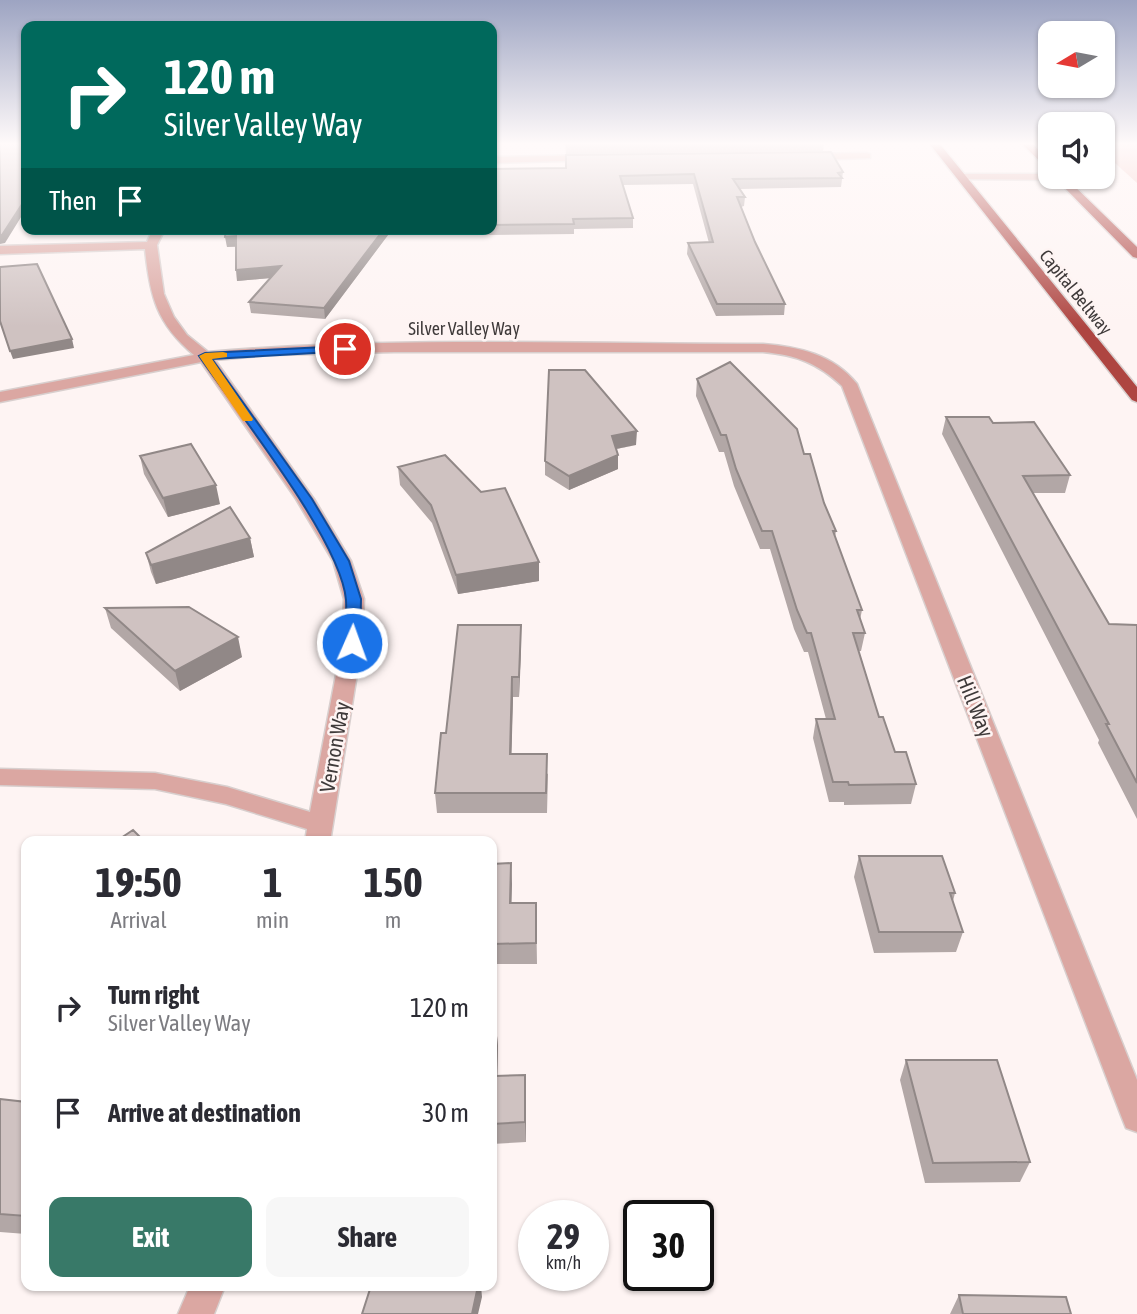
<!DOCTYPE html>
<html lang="en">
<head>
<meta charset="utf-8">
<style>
	body { margin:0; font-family:"Asap Condensed",sans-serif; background:#f7f7f7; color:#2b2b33; height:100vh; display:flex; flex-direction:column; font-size:26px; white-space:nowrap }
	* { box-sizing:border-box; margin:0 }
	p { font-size:23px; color:#7c7c81 }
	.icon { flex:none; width:38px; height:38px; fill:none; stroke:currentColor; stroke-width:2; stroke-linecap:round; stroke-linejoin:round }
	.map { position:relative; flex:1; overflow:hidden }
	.drawer { position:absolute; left:21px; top:836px; width:476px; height:455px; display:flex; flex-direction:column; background:#fff; border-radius:14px; box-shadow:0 2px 5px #0004 }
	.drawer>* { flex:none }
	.hud { position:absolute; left:21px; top:21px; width:476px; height:214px; border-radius:14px; box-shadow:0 2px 5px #0004; background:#00695c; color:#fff; overflow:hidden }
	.needle { width:46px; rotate:260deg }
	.controls { position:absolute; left:1038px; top:21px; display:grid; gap:14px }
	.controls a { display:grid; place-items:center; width:77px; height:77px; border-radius:14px; background:#fff; box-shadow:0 2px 5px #0004; font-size:35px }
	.speed { position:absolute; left:518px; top:1200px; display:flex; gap:14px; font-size:35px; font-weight:700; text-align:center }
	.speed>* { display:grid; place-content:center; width:91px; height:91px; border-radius:50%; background:#fff; box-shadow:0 2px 5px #0004; line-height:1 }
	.speed small { font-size:18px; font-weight:400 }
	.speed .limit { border:4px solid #111; border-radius:10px; background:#fff; color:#111 }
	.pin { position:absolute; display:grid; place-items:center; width:60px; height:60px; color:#fff; margin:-30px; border:4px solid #fff; border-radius:50%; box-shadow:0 2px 7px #0007 }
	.me { position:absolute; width:77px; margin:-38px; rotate:2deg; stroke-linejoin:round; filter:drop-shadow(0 0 5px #0008) }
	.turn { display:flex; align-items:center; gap:24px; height:147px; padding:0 28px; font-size:32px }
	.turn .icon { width:91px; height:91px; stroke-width:2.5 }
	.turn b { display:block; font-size:49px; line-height:60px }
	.then { display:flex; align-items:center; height:66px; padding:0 28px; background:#0003; gap:14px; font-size:26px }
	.eta { display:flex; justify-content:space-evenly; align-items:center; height:119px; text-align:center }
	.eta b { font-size:42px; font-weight:700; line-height:49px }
	.action { display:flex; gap:14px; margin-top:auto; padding:14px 28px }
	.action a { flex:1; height:80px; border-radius:14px; background:#387968; color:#fff; font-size:28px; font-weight:700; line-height:80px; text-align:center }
	.action a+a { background:#f7f7f7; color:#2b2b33 }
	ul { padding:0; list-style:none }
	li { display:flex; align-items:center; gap:21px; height:105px; padding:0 28px }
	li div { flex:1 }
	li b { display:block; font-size:26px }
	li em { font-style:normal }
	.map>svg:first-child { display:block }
	.green { fill:#efbdb8 }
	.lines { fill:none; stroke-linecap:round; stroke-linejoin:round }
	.lane-casing { stroke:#d8cfce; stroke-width:3 }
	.street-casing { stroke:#d8cfce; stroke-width:3 }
	.highway-casing { stroke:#d8cfce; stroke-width:3 }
	.lane { fill:#dba7a2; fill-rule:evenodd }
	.street { fill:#dba7a2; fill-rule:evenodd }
	.highway { fill:#ae4541; fill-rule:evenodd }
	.wall { fill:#b2a7a6 }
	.shaded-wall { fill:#918887 }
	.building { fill:#cfc2c1; stroke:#918887; stroke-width:2 }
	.route { fill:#1a73e8; stroke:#114b97; stroke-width:2 }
	.slow { fill:#f59e0b }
	.labels { text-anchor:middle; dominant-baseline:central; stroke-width:5; stroke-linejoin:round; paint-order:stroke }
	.far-street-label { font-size:18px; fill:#3f3a3a; stroke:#fef4f3 }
	.street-label { font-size:21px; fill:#3f3a3a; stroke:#fef4f3 }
</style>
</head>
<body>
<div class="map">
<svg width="1137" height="1314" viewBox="0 0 1137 1314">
	<rect width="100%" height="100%" fill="#fef4f3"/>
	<path class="green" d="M1103,143H1137V183L1103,152Z"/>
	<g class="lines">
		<defs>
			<path id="lane" d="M957,174H1050V177H1064L1059,180L961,179L956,176Z"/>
			<path id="street" d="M866,153L870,154V158L805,160L800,157L805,154Z
				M595,155L600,158L599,160L492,163V157Z
				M153,229H165L157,245L164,294L174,317L187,335L208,352C392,336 579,344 763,344C799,347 833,354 857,384L1137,1080V1132L1126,1128L1122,1118L842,386C818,363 796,355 763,352H394L270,355L215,360L314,499L351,561L364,599L362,643L330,842H305L307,829L226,804L155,789L0,785V769L155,773L227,787L310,812L342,643L344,599L333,561L296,499L201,362L0,402V392L194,355C156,323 150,296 145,249L0,254V246L147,242Z
				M190,1286H225L214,1314H178Z"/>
			<path id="highway" d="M929,143H939L1137,387V402L1132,400Z
				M1021,143H1032L1050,162V171Z
				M1054,177H1065L1137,247V258L1133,257Z"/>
		</defs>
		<use href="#lane" class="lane-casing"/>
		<use href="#street" class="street-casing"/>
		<use href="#highway" class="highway-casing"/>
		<use href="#lane" class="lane"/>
		<use href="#street" class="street"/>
		<use href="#highway" class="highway"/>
	</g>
	<path class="wall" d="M565,143H824L823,151L566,154Z
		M492,169L843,172L841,187L740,189L745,197L744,206L741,207L755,242L785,304L784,315L716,316L687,254L688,243H709L693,184L623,185L633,218V228L574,229V234L488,235H482V230L408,231V229H492Z
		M226,229H393L391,231L388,232V235L325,319L251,313L249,302L270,278L237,281L236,247H227Z
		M697,379L804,454L836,531L835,537L862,610L860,620L865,633L861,651H859L879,717L895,752L916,784L911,804L844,805V802H829L813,738L816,719H826L808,652H804L794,629L770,549H760L734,486L724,452H719L696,396Z
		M946,417L993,423L1070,475L1065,493H1033L1109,624L1137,625V819L1098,743L1099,740L942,434Z
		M636,445L616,449L618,469L569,490L545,475V461Z
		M140,456L220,504L168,517L144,474Z
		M398,467L539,562V581L458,594L432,523L400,485Z
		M250,538L254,557L156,584L151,572L146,553Z
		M105,608L242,657L180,691L111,628Z
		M521,644L519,697H513L511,754L548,774L547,813H437L435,793L446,733Z
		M859,856L955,893L953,901L963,932L956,952L874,953L854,877Z
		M511,863V903H536L537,964H492V864Z
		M492,1026H496L498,1046L497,1076L526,1095V1142L492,1144Z
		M906,1060L1030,1162L1020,1182L925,1183L900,1080Z
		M0,1099L26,1102V1234L0,1232Z
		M959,1295L1071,1314H950Z"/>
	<path class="shaded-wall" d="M26,198V209L5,243L0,244V235Z
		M384,229H388V235L325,319L324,308Z
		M236,236L238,246L227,247L225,237Z
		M281,266L282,277L237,281L236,270Z
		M72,339L74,348L13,359L10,351Z
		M637,431L636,445L611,450L612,436Z
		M618,455V469L569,490V476Z
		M216,485L220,504L168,517L163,498Z
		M250,538L254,557L156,584L151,565Z
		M539,562V581L458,594L456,575Z
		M521,625V644L519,697V677Z
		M238,637L242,657L180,691L175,671Z
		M512,677L513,697L511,774L510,754Z
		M511,863L512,884L511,924L510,903Z
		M496,1026L498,1046L497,1096L495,1076Z
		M525,1075L526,1095V1142L525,1122Z
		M478,1286H481L482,1297L478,1314H472Z"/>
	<path class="building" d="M0,143H26V198L2,235H0Z
		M831,152L843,172L838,173L842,178L733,179L745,197H737L755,242L785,304H717L688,243L713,242L694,174L620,176L633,218L573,219L574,224L492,225V169L566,168V155Z
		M226,229H384L324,308L249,302L281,266L236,270V236L225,237Z
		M37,264L72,339L10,351L0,321V267Z
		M730,362L797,429L804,454H810L824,503L836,531H833L862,610H857L865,633H853L879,717H883L895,752H906L916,784L849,785L848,782H833L816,719H835L811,633H807L797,610L772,531H762L736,469L726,435H721L697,379Z
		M549,370H585L637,431L612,436L618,455L569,476L545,461Z
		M946,417H989L993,423L1034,422L1070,475L1023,476L1109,624L1137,625V783L1106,724H1109Z
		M191,444L216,485L163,498L140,456Z
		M445,455L481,492L505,488L539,562L456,575L431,505L398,467Z
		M230,507L250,538L151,565L146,553Z
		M189,607L238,637L175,671L105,608Z
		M458,625H521L519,677H512L510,754H547L546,793H435L441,733H446Z
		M133,830L145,842H115Z
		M859,856H942L955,893H950L963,932H879Z
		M511,863L510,903H536V943L492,944V864Z
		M492,1026H496L495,1076L525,1075V1122L492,1124Z
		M906,1060H997L1030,1162L933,1163Z
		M0,1099L26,1102V1216L0,1214Z
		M371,1286H478L472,1314H362Z
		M959,1295L1066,1297L1071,1314H963Z"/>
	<linearGradient id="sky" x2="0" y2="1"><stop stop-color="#9da4c2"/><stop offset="0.44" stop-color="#fffafa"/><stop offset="1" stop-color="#fffafa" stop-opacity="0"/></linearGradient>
	<rect width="1137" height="327" fill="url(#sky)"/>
	<path class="route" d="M345,346L348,347V351L212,359L312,499L349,561L361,599L360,643L352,648L344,643C345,629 347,614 346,600C341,540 236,410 199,356L205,353Z"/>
	<path class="slow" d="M223,352L227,353V357L212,359L253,419L252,421H243L199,356L205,353Z"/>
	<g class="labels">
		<g class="far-street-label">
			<text transform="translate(1076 292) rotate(51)">Capital Beltway</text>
			<text x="464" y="328">Silver Valley Way</text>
		</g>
		<g class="street-label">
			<text transform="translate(976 706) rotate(68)">Hill Way</text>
			<text transform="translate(334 747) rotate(-80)">Vernon Way</text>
		</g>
	</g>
</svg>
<div class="controls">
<a><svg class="needle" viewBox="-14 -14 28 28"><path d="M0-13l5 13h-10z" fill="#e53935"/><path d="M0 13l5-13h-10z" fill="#7c7c81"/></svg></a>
<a><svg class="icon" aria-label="sound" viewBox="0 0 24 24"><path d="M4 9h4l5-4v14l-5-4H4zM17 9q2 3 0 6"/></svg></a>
</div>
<div class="speed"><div>29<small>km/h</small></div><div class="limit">30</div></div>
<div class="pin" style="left:345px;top:349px;background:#d93025"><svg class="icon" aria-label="arrive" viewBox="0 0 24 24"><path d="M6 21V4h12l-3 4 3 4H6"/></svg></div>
<svg class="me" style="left:352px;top:643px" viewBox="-20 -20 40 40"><circle r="17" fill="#1a73e8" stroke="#fff" stroke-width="3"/><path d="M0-11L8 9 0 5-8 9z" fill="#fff"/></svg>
<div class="hud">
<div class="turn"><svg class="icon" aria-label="right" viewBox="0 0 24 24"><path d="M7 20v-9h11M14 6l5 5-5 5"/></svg><div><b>120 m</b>Silver Valley Way</div></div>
<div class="then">Then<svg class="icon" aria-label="arrive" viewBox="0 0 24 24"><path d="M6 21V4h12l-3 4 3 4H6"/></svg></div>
</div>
<section class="drawer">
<div class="eta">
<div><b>19:50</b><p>Arrival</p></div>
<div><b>1</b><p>min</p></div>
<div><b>150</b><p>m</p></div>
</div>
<ul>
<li><svg class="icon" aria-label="right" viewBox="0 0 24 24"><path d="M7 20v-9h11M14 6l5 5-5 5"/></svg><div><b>Turn right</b><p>Silver Valley Way</p></div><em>120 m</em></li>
<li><svg class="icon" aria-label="arrive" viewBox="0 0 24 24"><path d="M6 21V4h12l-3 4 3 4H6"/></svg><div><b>Arrive at destination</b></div><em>30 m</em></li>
</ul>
<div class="action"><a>Exit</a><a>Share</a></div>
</section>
</div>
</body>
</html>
